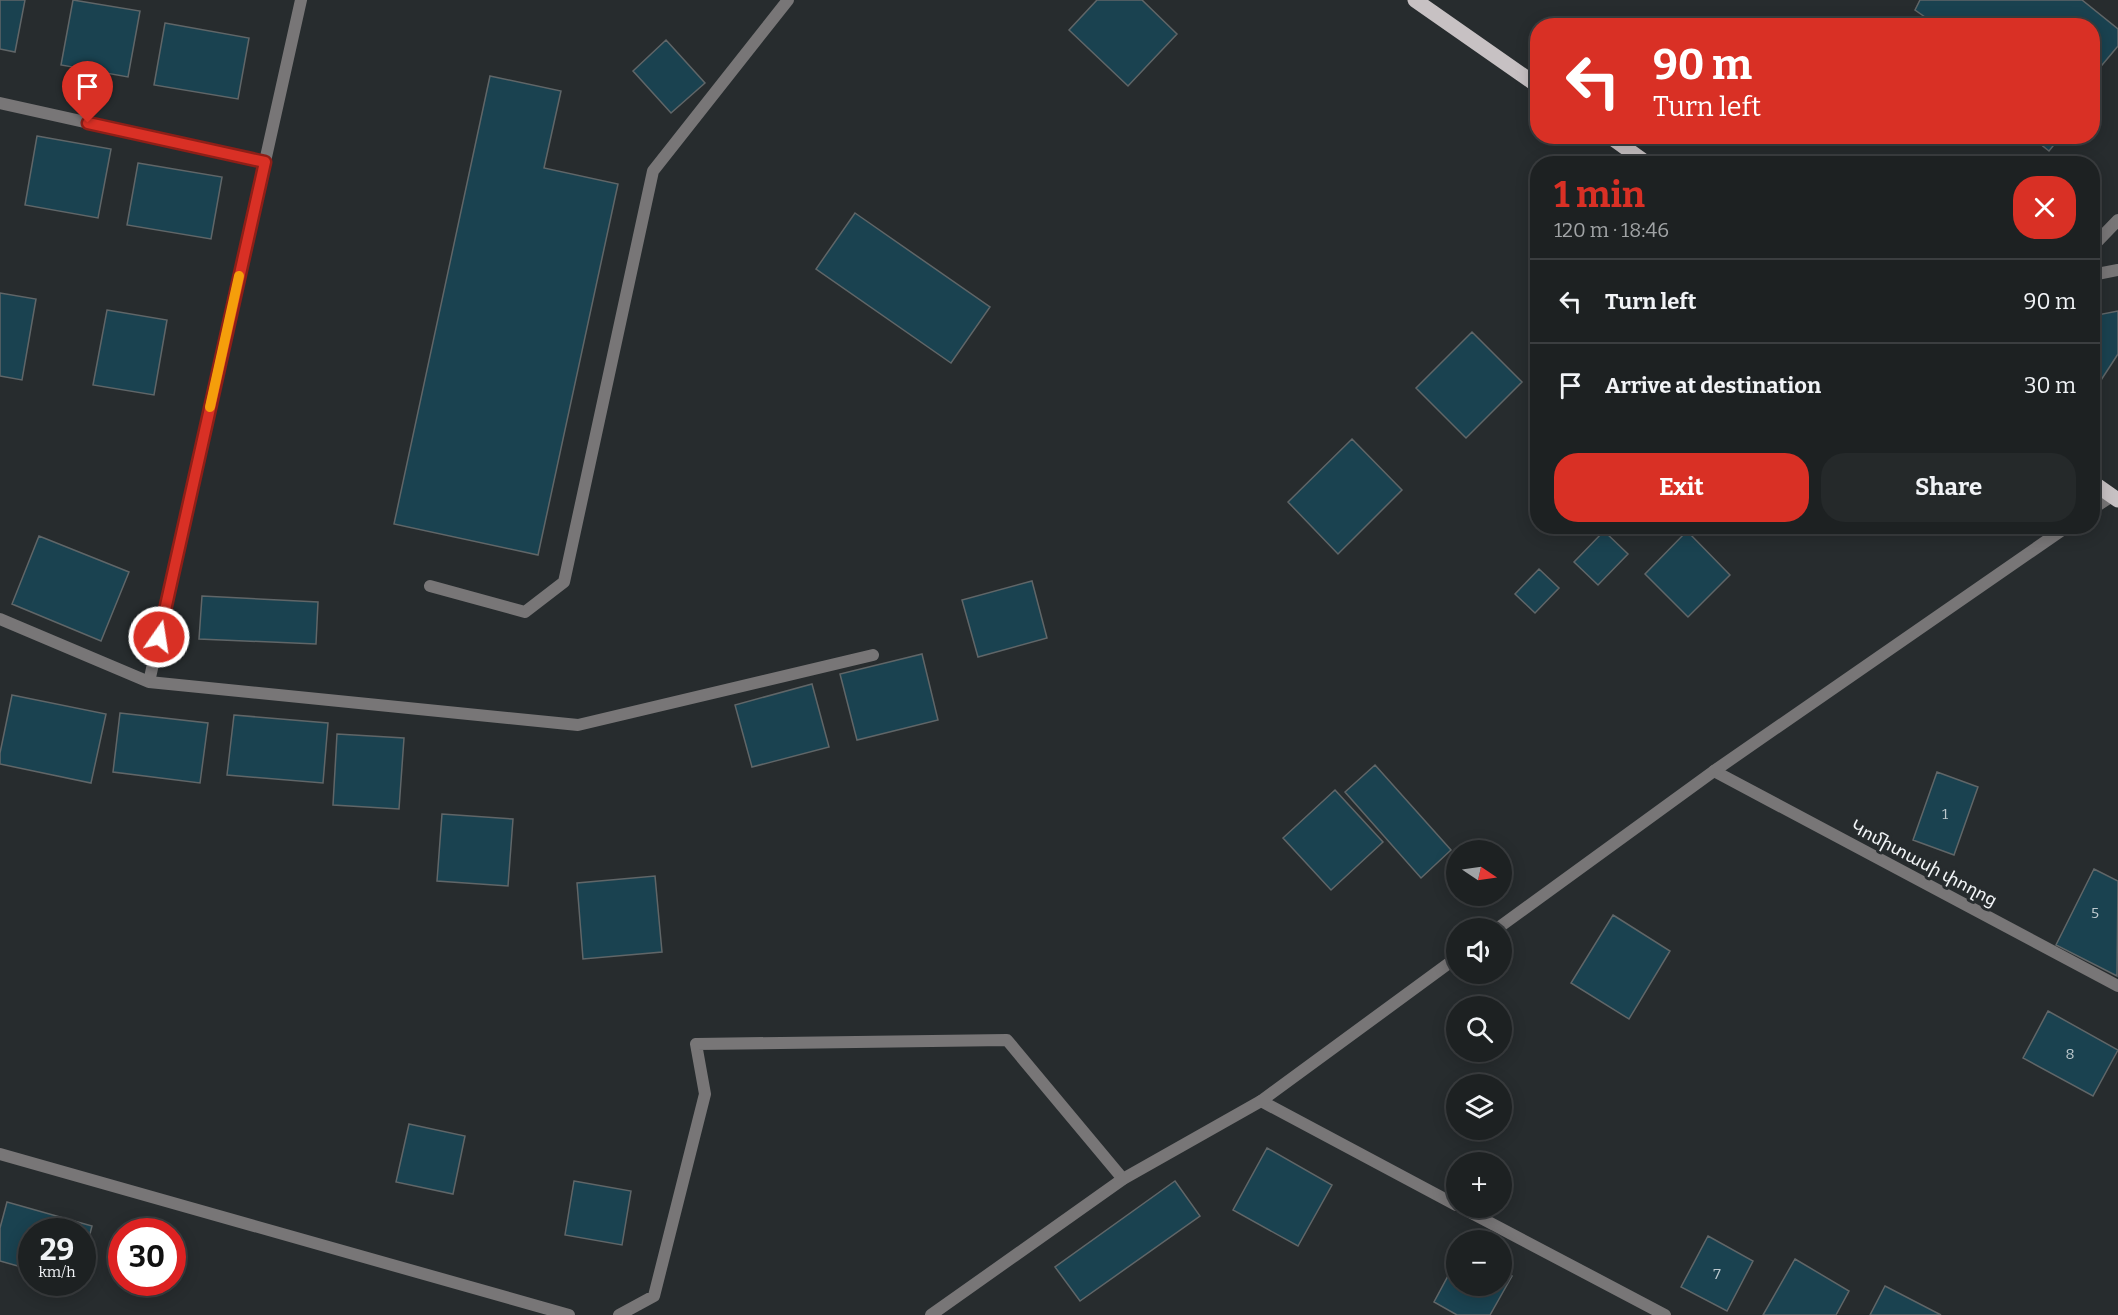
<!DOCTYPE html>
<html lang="en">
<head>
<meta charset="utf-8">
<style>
	body { margin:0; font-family:Bitter,"Noto Sans Armenian",serif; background:#25292a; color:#f1f3f6; height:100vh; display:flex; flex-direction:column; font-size:22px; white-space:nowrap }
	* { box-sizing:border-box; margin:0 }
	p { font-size:20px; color:#a0a3a5 }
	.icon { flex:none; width:33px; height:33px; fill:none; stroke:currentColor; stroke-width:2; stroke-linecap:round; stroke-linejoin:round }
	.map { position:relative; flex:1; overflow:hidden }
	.side { position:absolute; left:1530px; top:156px; width:570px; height:378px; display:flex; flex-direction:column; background:#1d2122; border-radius:24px; box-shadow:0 3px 15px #0003,0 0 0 2px #3b3e40 }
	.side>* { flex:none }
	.hud { position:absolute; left:1530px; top:18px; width:570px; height:126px; border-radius:24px; box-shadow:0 3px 15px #0003,0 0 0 2px #3b3e40; background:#d93025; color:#fff; overflow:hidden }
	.needle { width:39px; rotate:103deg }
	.fabs { position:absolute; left:1446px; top:840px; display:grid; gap:12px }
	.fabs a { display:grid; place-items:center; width:66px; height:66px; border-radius:50%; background:#1d2122; box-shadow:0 3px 15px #0003,0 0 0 2px #3b3e40; font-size:30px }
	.speed { position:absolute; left:18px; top:1218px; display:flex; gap:12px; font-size:30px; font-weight:700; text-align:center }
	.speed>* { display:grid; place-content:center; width:78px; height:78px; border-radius:50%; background:#1d2122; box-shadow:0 3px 15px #0003,0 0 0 2px #3b3e40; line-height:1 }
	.speed small { font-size:15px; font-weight:400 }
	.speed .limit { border:9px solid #d22; background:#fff; color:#111 }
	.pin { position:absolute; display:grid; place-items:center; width:51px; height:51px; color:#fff; margin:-62px -26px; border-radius:50% 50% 50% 0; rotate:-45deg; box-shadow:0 0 6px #0007 }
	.pin .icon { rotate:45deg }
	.me { position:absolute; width:66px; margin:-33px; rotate:13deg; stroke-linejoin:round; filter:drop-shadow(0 0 4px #0008) }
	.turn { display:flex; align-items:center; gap:21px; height:126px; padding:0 24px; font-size:27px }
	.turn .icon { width:78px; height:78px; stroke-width:2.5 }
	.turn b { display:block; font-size:42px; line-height:51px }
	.round { display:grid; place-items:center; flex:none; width:63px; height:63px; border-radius:24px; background:#25292a }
	.overview { display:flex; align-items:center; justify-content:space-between; height:102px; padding:0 24px }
	h1 { font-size:36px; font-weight:700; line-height:45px; color:#d93025 }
	.action { display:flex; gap:12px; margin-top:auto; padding:12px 24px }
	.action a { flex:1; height:69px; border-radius:24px; background:#d93025; color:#fff; font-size:24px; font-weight:700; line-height:69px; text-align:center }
	.action a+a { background:#25292a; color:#f1f3f6 }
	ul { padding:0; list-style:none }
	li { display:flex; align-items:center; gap:18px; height:84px; padding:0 24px; border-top:2px solid #3b3e40 }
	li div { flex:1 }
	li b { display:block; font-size:22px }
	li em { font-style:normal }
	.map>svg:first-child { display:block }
	.building { fill:#1a4250; stroke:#606668; stroke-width:1.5 }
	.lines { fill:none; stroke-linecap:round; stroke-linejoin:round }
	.service { stroke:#787677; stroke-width:12 }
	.minor { stroke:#787677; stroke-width:12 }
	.tertiary { stroke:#787677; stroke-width:12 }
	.primary { stroke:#c7c1c3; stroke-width:15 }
	.route-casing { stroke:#8d1f18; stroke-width:15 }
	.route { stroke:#d93025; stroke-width:10 }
	.slow { stroke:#f59e0b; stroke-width:10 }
	.labels { text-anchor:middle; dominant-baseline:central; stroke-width:6; stroke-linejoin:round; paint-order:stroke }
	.number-label { font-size:15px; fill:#bcc8cd }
	.street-label { font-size:18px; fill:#f2f5f7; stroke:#272c2e }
</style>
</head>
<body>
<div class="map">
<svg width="2118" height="1315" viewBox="0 0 2118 1315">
	<rect width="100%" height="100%" fill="#272c2e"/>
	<path class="building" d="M0,0H25L15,52L0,49Z
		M73,0L140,11L128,77L61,65Z
		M1097,0H1142L1177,34L1128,86L1069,30Z
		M1920,0H2082L2118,29V46L2092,77V26H1938L1915,10Z
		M165,23L249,38L238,99L154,85Z
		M666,40L705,83L671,113L633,71Z
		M490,76L561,91L544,168L618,184L538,555L394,524Z
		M37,136L111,149L98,218L25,205Z
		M2030,136H2061L2049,151Z
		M138,163L222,177L211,239L127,225Z
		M855,213L990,307L951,363L816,269Z
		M0,293L36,299L22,380L0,376Z
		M107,310L167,320L154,395L93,385Z
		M2118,311V354L2092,394V316Z
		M1472,332L1522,382L1466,438L1416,388Z
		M1352,439L1402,490L1338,554L1288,502Z
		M1604,531L1628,554L1598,585L1574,562Z
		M1687,531L1730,575L1688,617L1645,574Z
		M39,536L129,572L101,641L12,604Z
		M1539,569L1559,588L1535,613L1515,594Z
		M1032,581L1047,638L978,657L962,600Z
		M202,596L318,602L316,644L199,639Z
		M922,654L938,720L857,740L840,674Z
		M812,684L829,747L752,767L735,705Z
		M12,695L106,714L91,783L0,764V753Z
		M120,713L208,723L200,783L113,772Z
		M234,715L328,723L323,783L227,775Z
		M337,734L404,738L399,809L333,805Z
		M1375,765L1451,850L1421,878L1345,792Z
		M1937,772L1978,787L1954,855L1913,840Z
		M1335,790L1383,842L1331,890L1283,838Z
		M442,814L513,819L508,886L437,881Z
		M2094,869L2118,881L2117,976L2056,945Z
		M655,876L662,952L583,959L577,883Z
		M1613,915L1670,951L1629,1019L1571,983Z
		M2048,1011L2118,1050L2093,1096L2023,1058Z
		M409,1124L465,1136L453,1194L396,1182Z
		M1267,1148L1332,1185L1298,1246L1233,1210Z
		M574,1181L631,1191L622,1245L565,1235Z
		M1175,1181L1200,1216L1080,1301L1055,1267Z
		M7,1202L92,1226L85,1253L82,1252V1232H32V1270L0,1261V1228Z
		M1708,1236L1753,1261L1727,1311L1681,1287Z
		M1795,1259L1849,1291L1836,1315H1763Z
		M1456,1261V1286H1502V1270L1512,1276L1490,1315H1457L1434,1302Z
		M1885,1286L1941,1315H1870Z"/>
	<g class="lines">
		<path class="service" d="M430,586L525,612L564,582L653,171L788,0"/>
		<path class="minor" d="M0,103L265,162
			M2092,247L2118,220
			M2092,275L2118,270
			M0,619L149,682L578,725L873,655
			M149,682L301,0
			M1714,771L2118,986
			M1261,1101L1456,1205
			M0,1154L569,1315
			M1462,1208L1665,1315
			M619,1315L654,1296L705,1094L696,1044L1007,1040L1123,1179"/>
		<path class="tertiary" d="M2092,509L2112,496
			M1498,928L1714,771L2068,526
			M931,1315L1123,1179L1261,1101L1456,958"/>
		<path class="primary" d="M1415,0L1538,86
			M1609,136L1648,164
			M2092,482L2118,500"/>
	</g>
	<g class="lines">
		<defs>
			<path id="route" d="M88,123L265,162L159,637"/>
		</defs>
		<use href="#route" class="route-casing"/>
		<use href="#route" class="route"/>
		<path class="slow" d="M210,407L239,276"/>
	</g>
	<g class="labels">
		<g class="number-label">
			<text x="1945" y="814">1</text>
			<text x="2095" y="913">5</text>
			<text x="2070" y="1054">8</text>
			<text x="1717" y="1274">7</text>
		</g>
		<g class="street-label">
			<text transform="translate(1924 863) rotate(28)">Կոմիտասի փողոց</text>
		</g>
	</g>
</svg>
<div class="fabs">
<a><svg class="needle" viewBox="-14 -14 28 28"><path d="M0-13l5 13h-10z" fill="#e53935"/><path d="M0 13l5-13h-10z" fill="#a0a3a5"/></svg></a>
<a><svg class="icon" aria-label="sound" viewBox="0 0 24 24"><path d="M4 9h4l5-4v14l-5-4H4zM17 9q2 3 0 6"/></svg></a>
<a><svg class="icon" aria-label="search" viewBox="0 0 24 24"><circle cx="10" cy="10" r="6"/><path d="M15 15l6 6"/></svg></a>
<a><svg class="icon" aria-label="layers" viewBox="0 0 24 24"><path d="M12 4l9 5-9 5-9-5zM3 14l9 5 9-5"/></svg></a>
<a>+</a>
<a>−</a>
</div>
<div class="speed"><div>29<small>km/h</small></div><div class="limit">30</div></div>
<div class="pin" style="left:88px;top:123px;background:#d93025"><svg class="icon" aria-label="arrive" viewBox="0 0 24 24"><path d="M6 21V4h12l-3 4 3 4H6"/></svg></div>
<svg class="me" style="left:159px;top:637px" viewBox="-20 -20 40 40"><circle r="17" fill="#d93025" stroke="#fff" stroke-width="3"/><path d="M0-11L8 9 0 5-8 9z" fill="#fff"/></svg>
<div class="hud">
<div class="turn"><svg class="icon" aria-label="left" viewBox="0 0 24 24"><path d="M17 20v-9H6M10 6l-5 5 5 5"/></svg><div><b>90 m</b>Turn left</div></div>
</div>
<section class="side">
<div class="overview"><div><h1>1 min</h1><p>120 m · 18:46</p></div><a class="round" style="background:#d93025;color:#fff"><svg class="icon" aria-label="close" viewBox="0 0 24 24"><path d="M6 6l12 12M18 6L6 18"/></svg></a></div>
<ul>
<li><svg class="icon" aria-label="left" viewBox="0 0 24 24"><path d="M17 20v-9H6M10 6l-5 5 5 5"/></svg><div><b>Turn left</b></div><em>90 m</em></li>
<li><svg class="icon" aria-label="arrive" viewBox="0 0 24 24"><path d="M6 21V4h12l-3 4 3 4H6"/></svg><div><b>Arrive at destination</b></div><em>30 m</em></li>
</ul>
<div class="action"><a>Exit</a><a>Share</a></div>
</section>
</div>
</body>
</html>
